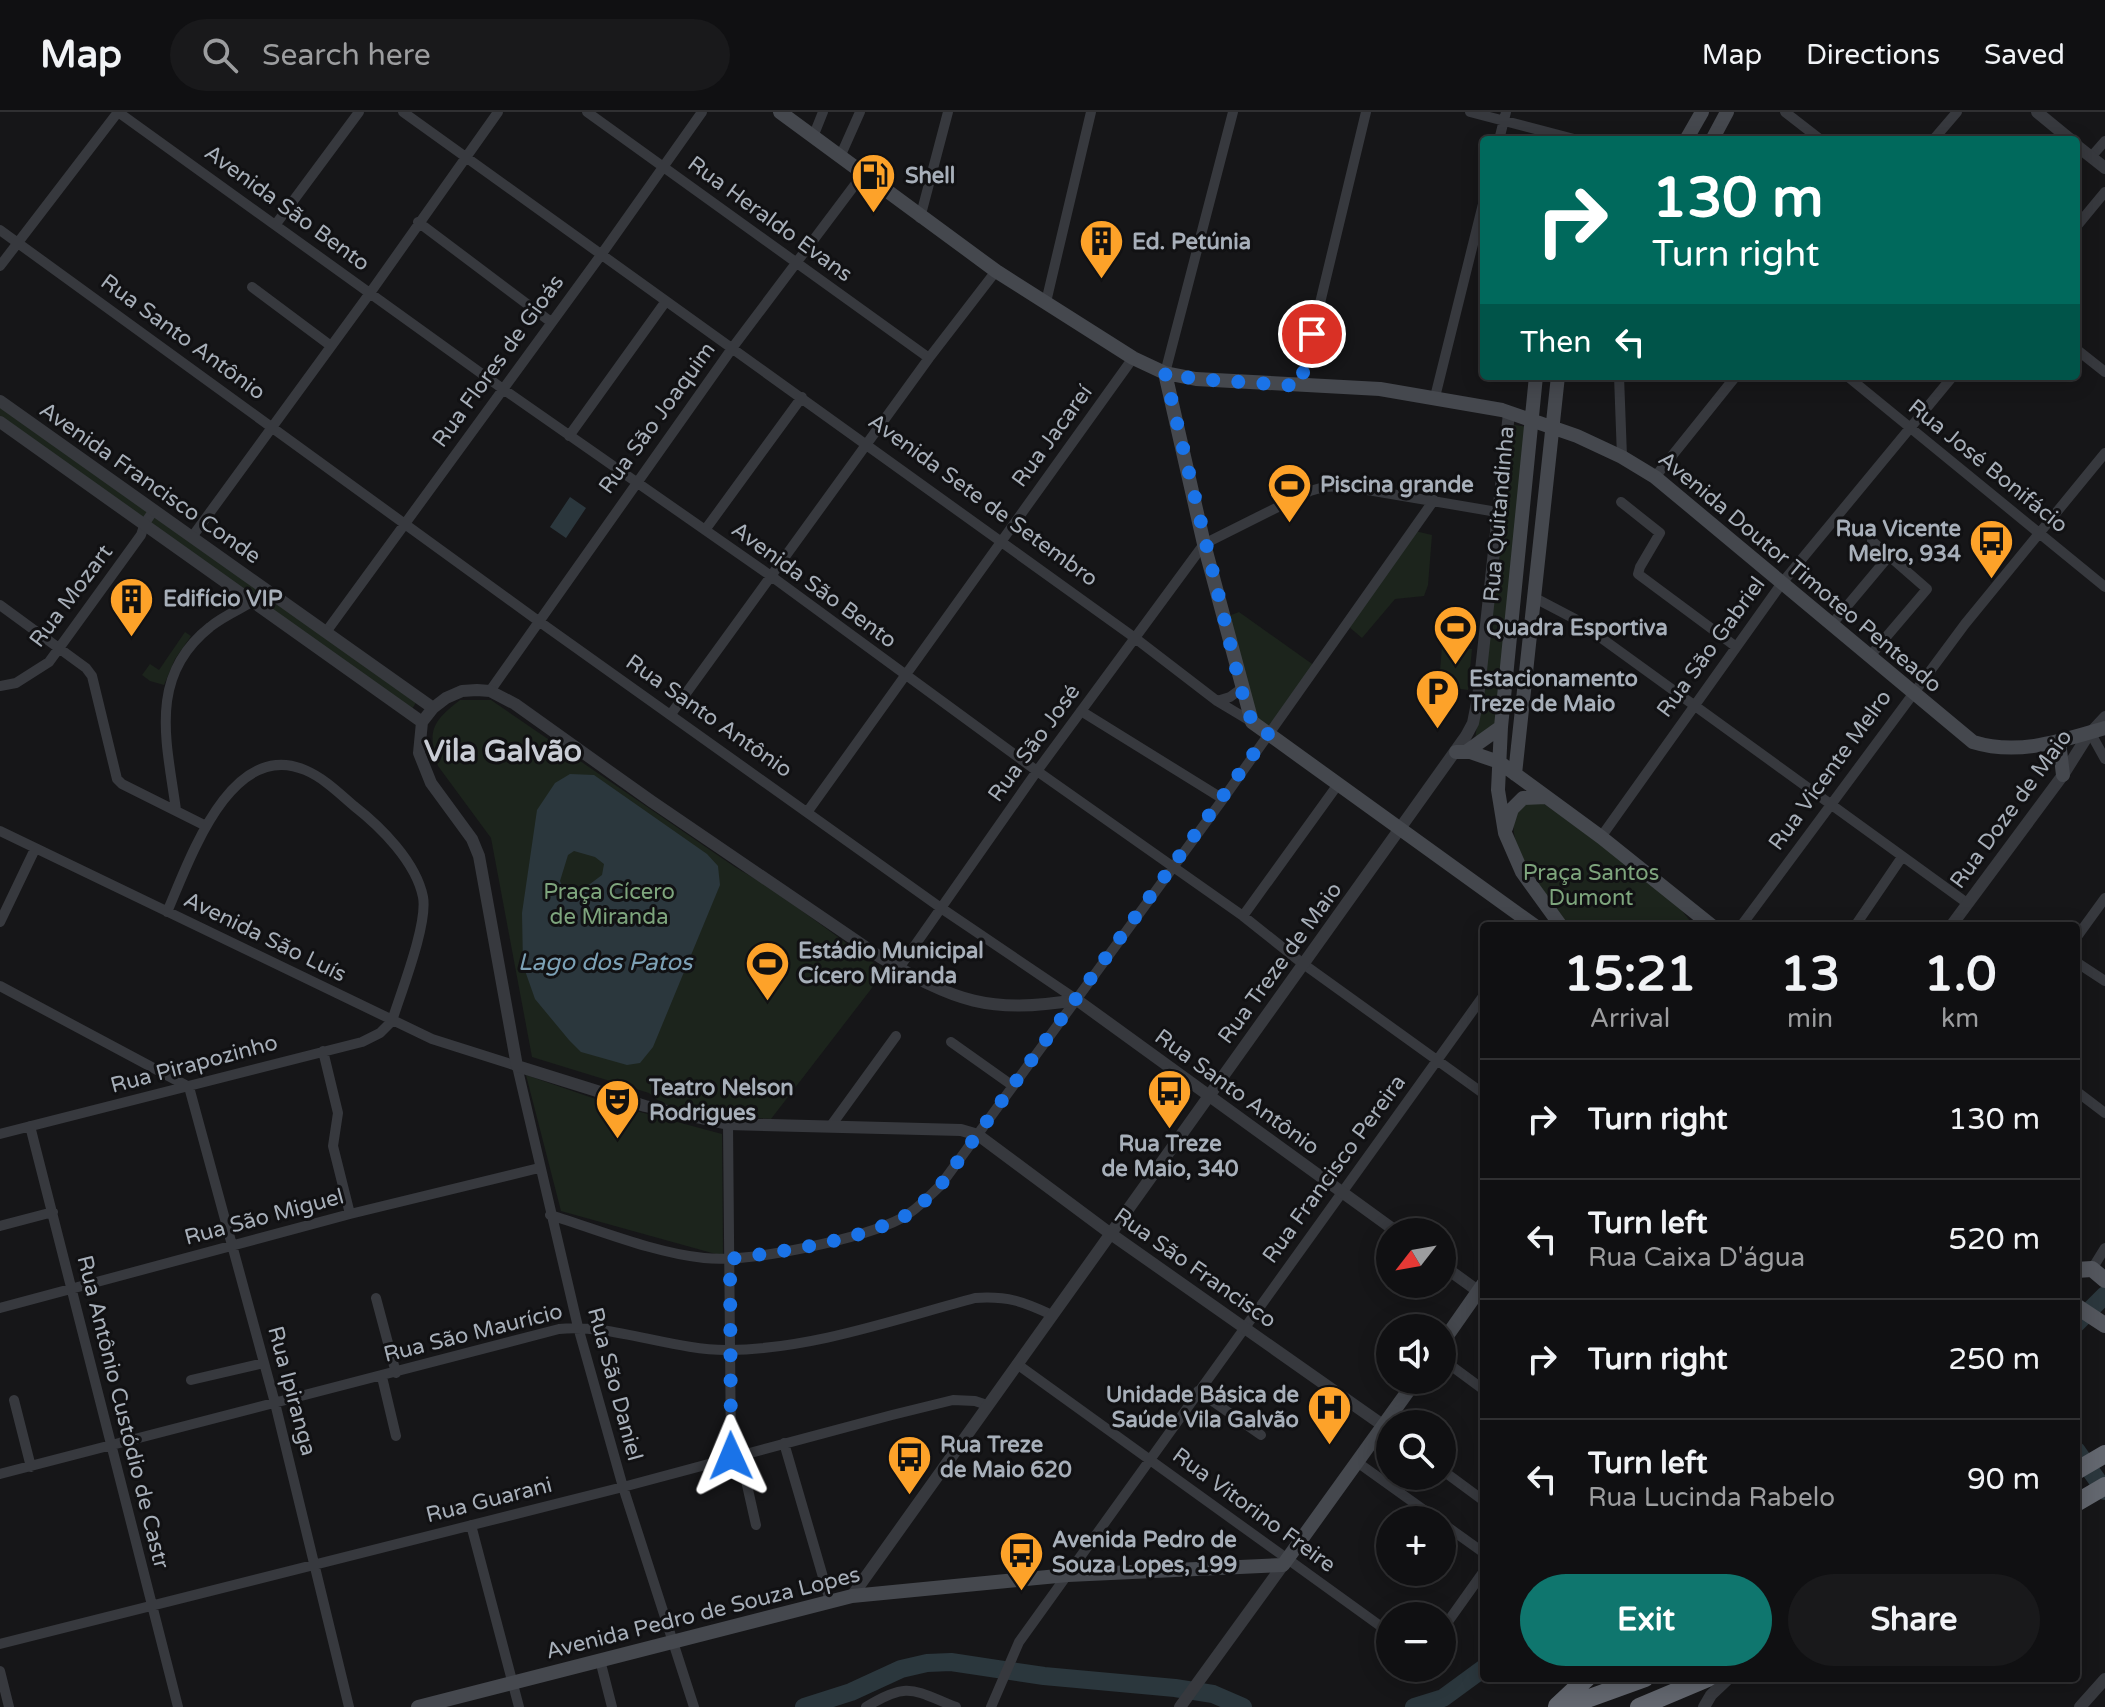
<!DOCTYPE html>
<html lang="en">
<head>
<meta charset="utf-8">
<style>
	body { margin:0; font-family:"Varela Round",sans-serif; background:#19191b; color:#f1f3f6; height:100vh; display:flex; flex-direction:column; font-size:30px; white-space:nowrap }
	* { box-sizing:border-box; margin:0 }
	p { font-size:26px; color:#9c9d9f }
	.icon { flex:none; width:44px; height:44px; fill:none; stroke:currentColor; stroke-width:2; stroke-linecap:round; stroke-linejoin:round }
	.map { position:relative; flex:1; overflow:hidden }
	.panel { position:absolute; left:1480px; top:810px; width:600px; height:760px; display:flex; flex-direction:column; background:#101012; border-radius:8px; box-shadow:0 4px 20px #0003,0 0 0 2px #303032 }
	.panel>* { flex:none }
	.guide { position:absolute; left:1480px; top:24px; width:600px; height:244px; border-radius:8px; box-shadow:0 4px 20px #0003,0 0 0 2px #303032; background:#00695c; color:#fff; overflow:hidden }
	.needle { width:52px; rotate:239deg }
	.fabs { position:absolute; left:1376px; top:1106px; display:grid; gap:16px }
	.fabs a { display:grid; place-items:center; width:80px; height:80px; border-radius:50%; background:#101012; box-shadow:0 4px 20px #0003,0 0 0 2px #303032; font-size:40px }
	.pin { position:absolute; display:grid; place-items:center; width:68px; height:68px; color:#fff; margin:-34px; border:4px solid #fff; border-radius:50%; box-shadow:0 2px 8px #0007 }
	.me { position:absolute; width:88px; margin:-44px; rotate:359deg; stroke-linejoin:round; filter:drop-shadow(0 0 6px #0008) }
	.turn { display:flex; align-items:center; gap:28px; height:168px; padding:0 40px; font-size:36px }
	.turn .icon { width:104px; height:104px; stroke-width:2.5 }
	.turn b { display:block; font-size:56px; line-height:68px }
	.then { display:flex; align-items:center; height:76px; padding:0 40px; background:#0003; gap:16px; font-size:30px }
	.eta { display:flex; justify-content:space-evenly; align-items:center; height:136px; text-align:center }
	.eta b { font-size:48px; font-weight:800; line-height:56px }
	.button { display:flex; gap:16px; margin-top:auto; padding:16px 40px }
	.button a { flex:1; height:92px; border-radius:48px; background:#0f766e; color:#fff; font-size:32px; font-weight:800; line-height:92px; text-align:center }
	.button a+a { background:#19191b; color:#f1f3f6 }
	ul { padding:0; list-style:none }
	li { display:flex; align-items:center; gap:24px; height:120px; padding:0 40px; border-top:2px solid #303032 }
	li div { flex:1 }
	li b { display:block; font-size:30px }
	li em { font-style:normal }
	header { display:flex; align-items:center; gap:48px; box-sizing:border-box; height:112px; padding:0 40px; background:#101012; border-bottom:2px solid #303032 }
	header strong { font-size:38px }
	nav { display:flex; gap:44px; margin-inline-start:auto; font-size:28px }
	.search { width:560px; height:72px; background:#19191b; display:flex; align-items:center; gap:20px; box-sizing:border-box; padding:0 28px; border-radius:44px; color:#9c9d9f; font-size:30px }
	.map>svg:first-child { display:block }
	.green { fill:#1c241c }
	.water { fill:#2b373d; fill-rule:evenodd }
	.lines { fill:none; stroke-linecap:round; stroke-linejoin:round }
	.river { stroke:#2b373d; stroke-width:18 }
	.minor { stroke:#37393e; stroke-width:10 }
	.tertiary { stroke:#37393e; stroke-width:12 }
	.secondary { stroke:#45484e; stroke-width:14 }
	.primary { stroke:#53565d; stroke-width:16 }
	.motorway { stroke:#63676f; stroke-width:18 }
	.route { stroke:#1a73e8; stroke-width:14; stroke-dasharray:0 25.2 }
	.labels { text-anchor:middle; dominant-baseline:central; stroke-width:6; stroke-linejoin:round; paint-order:stroke }
	.poi-label { font-size:22px; font-weight:bold; fill:#a7afb9; stroke:#111113; text-anchor:start }
	.street-label { font-size:22px; fill:#a7afb9; stroke:#111113 }
	.park-label { font-size:22px; fill:#7ea57d; stroke:#111113 }
	.water-label { font-size:24px; font-style:italic; fill:#7ca1b6; stroke:#111113 }
	.district-label { font-size:30px; font-weight:bold; fill:#c9cdd5; stroke:#111113 }
</style>
</head>
<body>
<header>
<strong>Map</strong>
<div class="search"><svg class="icon" aria-label="search" viewBox="0 0 24 24"><circle cx="10" cy="10" r="6"/><path d="M15 15l6 6"/></svg>Search here</div>
<nav><a>Map</a><a>Directions</a><a>Saved</a></nav>
</header>
<div class="map">
<svg width="2105" height="1595" viewBox="0 0 2105 1595">
	<rect width="100%" height="100%" fill="#161618"/>
	<path class="green" d="M0,295L417,589L412,597L0,305Z
		M1509,312L1528,315L1500,615L1475,630Z
		M1415,419L1432,423L1428,473L1424,484L1395,487L1362,526L1348,514Z
		M1239,500L1315,554L1271,616L1252,605L1226,505Z
		M185,520L191,524L175,547L164,573L150,569L142,563L150,552L159,558Z
		M1442,533L1472,537L1468,578L1439,574Z
		M460,588H491L735,755L769,775L885,859L771,1007C740,1004 670,1005 649,981L532,945L491,726L438,654C427,618 432,610 460,588Z
		M1543,691L1669,782L1694,814H1569C1551,790 1509,741 1514,710C1515,704 1518,698 1520,692Z
		M526,963L610,992L722,1022L723,1144L561,1099Z"/>
	<path class="water" d="M570,385L586,396L566,426L550,415Z
		M570,662L594,663L707,742L718,754L720,773L653,935L640,951L627,953L581,940L569,928L535,887L523,853L522,801L537,698L555,671ZM574,739L595,745L604,752L602,763L590,772L570,780L563,776L560,769L568,743Z"/>
	<g class="lines">
		<path class="river" d="M2076,1212L2105,1183
			M2076,1338L2105,1379
			M804,1595L851,1580L901,1557L927,1551L951,1550L1044,1564L1175,1576L1213,1582L1243,1595
			M1414,1595L1443,1586L1484,1556"/>
		<path class="minor" d="M118,0L503,277L771,464L1037,659L1243,804L1302,851L1484,982
			M403,0L1135,526L1217,589L1252,610
			M587,0L929,246
			M1470,0L1578,28
			M1785,0L1821,28
			M813,25L823,0
			M1499,28L1506,0
			M1933,28L1957,0
			M840,45L860,0
			M2091,45L2105,29
			M920,106L948,0
			M418,110L551,210
			M276,112L359,0
			M2076,115L2105,80
			M0,118L537,508L941,796L1077,888
			M0,154L118,0
			M252,175L331,234
			M1046,190L1091,0
			M2076,237L2105,260
			M1165,261L1233,0
			M1619,264L1622,345
			M1847,264L2105,475
			M1300,274L1366,0
			M1435,285L1484,88
			M569,324L666,189
			M1655,365L1736,264
			M1621,390L1660,421L1640,455L1638,462L1735,534
			M705,418L802,285
			M192,425L370,181L498,0
			M1533,485L1575,507L1967,791
			M0,493L86,556L92,564L117,667L122,672L206,714
			M1832,512L1889,444
			M326,520L601,143L702,0
			M1870,544L1927,477L1872,429
			M0,574L16,571L49,550L141,423L145,411L154,398
			M490,579L733,235L863,62
			M1217,589L1230,585L1241,577
			M1081,599L1223,687
			M671,602L929,246L996,159
			M2105,604L2090,620L2105,647
			M176,698C167,631 147,565 210,515C222,505 238,498 252,490
			M808,699L1133,246
			M0,719L432,927L517,954L578,1215L623,1375L694,1595
			M1601,725L1782,471L1953,264
			M1243,804L1339,671
			M0,810L35,737
			M1741,814L1965,512L2105,341
			M1855,814L1902,745
			M2076,826L2105,786
			M2076,850L2105,869
			M899,856L1037,659L1204,432L1310,379L1324,375L1344,374L1497,400
			M0,874L189,975L275,1291L349,1595
			M951,930L1013,974
			M323,939L338,1001L333,1034L350,1102
			M2076,979L2105,1001
			M728,1012L731,1344
			M30,1014L178,1595
			M830,1015L896,924
			M0,1022L362,930L380,921L392,909C401,880 428,812 423,785C416,750 381,715 354,694C339,681 324,666 305,658C230,626 189,750 167,800
			M550,1103C599,1118 654,1141 704,1146C750,1151 862,1127 902,1106C917,1098 928,1085 940,1074L1223,687L1434,388
			M0,1114L53,1100
			M2092,1157L2105,1136
			M376,1186L396,1261
			M0,1196L350,1102L539,1056
			M1442,1247L1484,1278
			M1017,1252L1390,1521
			M382,1265L396,1324
			M191,1268L264,1251
			M1198,1279L1261,1323
			M14,1288L31,1355
			M784,1331L830,1489
			M740,1342L756,1413
			M1357,1350L1438,1408
			M1442,1358L1484,1389
			M0,1362L559,1217C610,1211 674,1239 729,1238C812,1237 896,1207 975,1186C1008,1184 1022,1189 1052,1203
			M1442,1411L1484,1441
			M471,1413L519,1595
			M1442,1518L1484,1459
			M0,1532L623,1375L892,1303L953,1288L975,1289L987,1293
			M600,1548L612,1595
			M0,1559L9,1595
			M866,1595C908,1569 913,1578 956,1595
			M991,1595L1019,1530L1484,883"/>
		<path class="tertiary" d="M2037,0L2071,28
			M2076,33L2105,56
			M0,289L433,596
			M0,310L422,610
			M1951,814L2063,663L2090,620
			M1442,1153L1478,1179
			M1384,1314L1111,1122L978,1023L961,1018L728,1012L645,994L517,954L479,744L472,727L431,671L419,641L422,610L433,596L446,586L462,579L477,578L490,579L515,592L651,689L880,845C956,890 988,902 1077,888L1397,1120
			M852,1484L1466,624L1473,611L1478,586L1509,301
			M1180,1595L1283,1453
			M1704,1595L1711,1583L1729,1566
			M2080,1595L2105,1567"/>
		<path class="secondary" d="M780,0L996,159L1133,246L1165,261L1196,267L1380,277L1502,298L1577,324L1622,345L1655,365L1973,630C2018,644 2061,629 2105,616
			M1686,28L1702,0
			M1712,28L1727,0
			M1165,261L1204,432L1252,610L1535,814
			M1536,264L1501,615L1498,678L1505,721L1522,760L1561,814
			M2059,629L2063,663
			M1456,640H1470L1499,650L1601,725L1712,814
			M1466,640L1501,615
			M1515,662L1558,264
			M1506,716L1512,697L1523,686L1546,685
			M1442,1231L1484,1171
			M418,1595L852,1484L1068,1463L1283,1453L1416,1268"/>
		<path class="primary" d="M2076,1158L2092,1157L2105,1168
			M2076,1194L2105,1213"/>
		<path class="motorway" d="M2076,1359L2105,1342
			M2076,1391L2105,1374
			M1557,1594L1587,1566
			M1565,1595L1645,1566
			M1639,1595L1708,1566"/>
	</g>
	<g class="lines">
		<path class="route" d="M731,1344L730,1147C783,1139 853,1130 901,1106C916,1099 928,1085 940,1074L1268,622L1252,610L1241,577L1165,261L1196,267L1300,274L1312,222"/>
	</g>
	<defs>
		<symbol id="fuel-pin" viewBox="-11 -11 22 30"><path d="M0 17L-7.5 6A9.5 9.5 0 1 1 7.5 6Z" fill="#fda229" stroke="#111113"/><path d="M-5.5-6h7V0h2V4h1.3V-2.5L3-4.5l.8-.8L6-3V5H2.5V1h-1V6h-7ZM-4.2-4.7v3.2H.2V-4.7Z" fill="#111"/></symbol>
		<symbol id="building-pin" viewBox="-11 -11 22 30"><path d="M0 17L-7.5 6A9.5 9.5 0 1 1 7.5 6Z" fill="#fda229" stroke="#111113"/><path d="M-4-6H4V6H1V3H-1V6H-4ZM-2.5-4.3h1.7v1.8h-1.7ZM.8-4.3h1.7v1.8H.8ZM-2.5-1h1.7V.8h-1.7ZM.8-1h1.7V.8H.8Z" fill="#111"/></symbol>
		<symbol id="stadium-pin" viewBox="-11 -11 22 30"><path d="M0 17L-7.5 6A9.5 9.5 0 1 1 7.5 6Z" fill="#fda229" stroke="#111113"/><path d="M0-5a6.5 5 0 1 0 0 10a6.5 5 0 1 0 0-10ZM-3.5-1.8h7v3.6h-7Z" fill="#111"/></symbol>
		<symbol id="bus-pin" viewBox="-11 -11 22 30"><path d="M0 17L-7.5 6A9.5 9.5 0 1 1 7.5 6Z" fill="#fda229" stroke="#111113"/><path d="M-5-6H5V4H4V6H2V4H-2V6H-4V4H-5ZM-3.5-4V0h7V-4ZM-3.5 1.2v1.5H-2V1.2ZM2 1.2v1.5H3.5V1.2Z" fill="#111"/></symbol>
		<symbol id="parking-pin" viewBox="-11 -11 22 30"><path d="M0 17L-7.5 6A9.5 9.5 0 1 1 7.5 6Z" fill="#fda229" stroke="#111113"/><path d="M-3.5-5.5H1a3.5 3.5 0 0 1 0 7H-1V5.5H-3.5ZM-1-3.4V-.6H.8a1.4 1.4 0 0 0 0-2.8Z" fill="#111"/></symbol>
		<symbol id="theatre-pin" viewBox="-11 -11 22 30"><path d="M0 17L-7.5 6A9.5 9.5 0 1 1 7.5 6Z" fill="#fda229" stroke="#111113"/><path d="M-5-5.5Q0-4 5-5.5V0Q5 5 0 6Q-5 5-5 0ZM-3.3-2.5H-1v1.5H-3.3ZM1-2.5H3.3v1.5H1ZM-2.8 1Q0 5.5 2.8 1Z" fill="#111"/></symbol>
		<symbol id="hospital-pin" viewBox="-11 -11 22 30"><path d="M0 17L-7.5 6A9.5 9.5 0 1 1 7.5 6Z" fill="#fda229" stroke="#111113"/><path d="M-5-5h3v3.5h4V-5h3V5h-3V1.5h-4V5h-3Z" fill="#111"/></symbol>
	</defs>
	<g fill-rule="evenodd">
		<use href="#fuel-pin" x="848" y="38" width="51" height="69"/>
		<use href="#building-pin" x="1076" y="104" width="51" height="69"/>
		<use href="#stadium-pin" x="1264" y="348" width="51" height="69"/>
		<use href="#bus-pin" x="1966" y="404" width="51" height="69"/>
		<use href="#building-pin" x="106" y="462" width="51" height="69"/>
		<use href="#stadium-pin" x="1430" y="490" width="51" height="69"/>
		<use href="#parking-pin" x="1412" y="554" width="51" height="69"/>
		<use href="#stadium-pin" x="742" y="826" width="51" height="69"/>
		<use href="#bus-pin" x="1144" y="954" width="51" height="69"/>
		<use href="#theatre-pin" x="592" y="964" width="51" height="69"/>
		<use href="#hospital-pin" x="1304" y="1270" width="51" height="69"/>
		<use href="#bus-pin" x="884" y="1320" width="51" height="69"/>
		<use href="#bus-pin" x="996" y="1416" width="51" height="69"/>
	</g>
	<g class="labels">
		<g class="poi-label">
			<text x="905" y="64">Shell</text>
			<text x="1132" y="130">Ed. Petúnia</text>
			<text x="1320" y="373">Piscina grande</text>
			<text x="1961" y="417" text-anchor="end">Rua Vicente<tspan x="1961" dy="25">Melro, 934</tspan></text>
			<text x="163" y="487">Edifício VIP</text>
			<text x="1486" y="516">Quadra Esportiva</text>
			<text x="1469" y="567">Estacionamento<tspan x="1469" dy="25">Treze de Maio</tspan></text>
			<text x="798" y="839">Estádio Municipal<tspan x="798" dy="25">Cícero Miranda</tspan></text>
			<text x="649" y="976">Teatro Nelson<tspan x="649" dy="25">Rodrigues</tspan></text>
			<text x="1170" y="1032" text-anchor="middle">Rua Treze<tspan x="1170" dy="25">de Maio, 340</tspan></text>
			<text x="1299" y="1283" text-anchor="end">Unidade Básica de<tspan x="1299" dy="25">Saúde Vila Galvão</tspan></text>
			<text x="940" y="1333">Rua Treze<tspan x="940" dy="25">de Maio 620</tspan></text>
			<text x="1052" y="1428">Avenida Pedro de<tspan x="1052" dy="25">Souza Lopes, 199</tspan></text>
		</g>
		<g class="street-label">
			<text transform="translate(287 96) rotate(36)">Avenida São Bento</text>
			<text transform="translate(770 107) rotate(36)">Rua Heraldo Evans</text>
			<text transform="translate(183 225) rotate(36)">Rua Santo Antônio</text>
			<text transform="translate(498 249) rotate(-54)">Rua Flores de Gioás</text>
			<text transform="translate(657 306) rotate(-54)">Rua São Joaquim</text>
			<text transform="translate(1052 324) rotate(-54)">Rua Jacareí</text>
			<text transform="translate(1988 354) rotate(39)">Rua José Bonifácio</text>
			<text transform="translate(150 371) rotate(35)">Avenida Francisco Conde</text>
			<text transform="translate(983 388) rotate(36)">Avenida Sete de Setembro</text>
			<text transform="translate(1499 402) rotate(-85)">Rua Quitandinha</text>
			<text transform="translate(1800 460) rotate(40)">Avenida Doutor Timoteo Penteado</text>
			<text transform="translate(814 473) rotate(36)">Avenida São Bento</text>
			<text transform="translate(71 484) rotate(-53)">Rua Mozart</text>
			<text transform="translate(1711 535) rotate(-54)">Rua São Gabriel</text>
			<text transform="translate(709 604) rotate(35)">Rua Santo Antônio</text>
			<text transform="translate(1034 631) rotate(-54)">Rua São José</text>
			<text transform="translate(1830 658) rotate(-54)">Rua Vicente Melro</text>
			<text transform="translate(2011 697) rotate(-54)">Rua Doze de Maio</text>
			<text transform="translate(265 825) rotate(26)">Avenida São Luís</text>
			<text transform="translate(1280 851) rotate(-54)">Rua Treze de Maio</text>
			<text transform="translate(194 952) rotate(-15)">Rua Pirapozinho</text>
			<text transform="translate(1237 980) rotate(36)">Rua Santo Antônio</text>
			<text transform="translate(1334 1057) rotate(-54)">Rua Francisco Pereira</text>
			<text transform="translate(264 1105) rotate(-15)">Rua São Miguel</text>
			<text transform="translate(1195 1156) rotate(35)">Rua São Francisco</text>
			<text transform="translate(473 1221) rotate(-14)">Rua São Maurício</text>
			<text transform="translate(615 1272) rotate(75)">Rua São Daniel</text>
			<text transform="translate(292 1279) rotate(75)">Rua Ipiranga</text>
			<text transform="translate(123 1300) rotate(76)">Rua Antônio Custódio de Castr</text>
			<text transform="translate(489 1388) rotate(-14)">Rua Guarani</text>
			<text transform="translate(1254 1398) rotate(36)">Rua Vitorino Freire</text>
			<text transform="translate(703 1501) rotate(-14)">Avenida Pedro de Souza Lopes</text>
		</g>
		<g class="park-label">
			<text x="1591" y="761">Praça Santos<tspan x="1591" dy="25">Dumont</tspan></text>
			<text x="609" y="780">Praça Cícero<tspan x="609" dy="25">de Miranda</tspan></text>
		</g>
		<g class="water-label">
			<text x="605" y="850">Lago dos Patos</text>
		</g>
		<g class="district-label">
			<text x="503" y="639">Vila Galvão</text>
		</g>
	</g>
</svg>
<div class="fabs">
<a><svg class="needle" viewBox="-14 -14 28 28"><path d="M0-13l5 13h-10z" fill="#e53935"/><path d="M0 13l5-13h-10z" fill="#9c9d9f"/></svg></a>
<a><svg class="icon" aria-label="sound" viewBox="0 0 24 24"><path d="M4 9h4l5-4v14l-5-4H4zM17 9q2 3 0 6"/></svg></a>
<a><svg class="icon" aria-label="search" viewBox="0 0 24 24"><circle cx="10" cy="10" r="6"/><path d="M15 15l6 6"/></svg></a>
<a>+</a>
<a>−</a>
</div>
<div class="pin" style="left:1312px;top:222px;background:#d93025"><svg class="icon" aria-label="arrive" viewBox="0 0 24 24"><path d="M6 21V4h12l-3 4 3 4H6"/></svg></div>
<svg class="me" style="left:731px;top:1344px" viewBox="-20 -20 40 40"><path d="M0-17L14 15 0 8-14 15z" fill="#1a73e8" stroke="#fff" stroke-width="4"/></svg>
<div class="guide">
<div class="turn"><svg class="icon" aria-label="right" viewBox="0 0 24 24"><path d="M7 20v-9h11M14 6l5 5-5 5"/></svg><div><b>130 m</b>Turn right</div></div>
<div class="then">Then<svg class="icon" aria-label="left" viewBox="0 0 24 24"><path d="M17 20v-9H6M10 6l-5 5 5 5"/></svg></div>
</div>
<section class="panel">
<div class="eta">
<div><b>15:21</b><p>Arrival</p></div>
<div><b>13</b><p>min</p></div>
<div><b>1.0</b><p>km</p></div>
</div>
<ul>
<li><svg class="icon" aria-label="right" viewBox="0 0 24 24"><path d="M7 20v-9h11M14 6l5 5-5 5"/></svg><div><b>Turn right</b></div><em>130 m</em></li>
<li><svg class="icon" aria-label="left" viewBox="0 0 24 24"><path d="M17 20v-9H6M10 6l-5 5 5 5"/></svg><div><b>Turn left</b><p>Rua Caixa D'água</p></div><em>520 m</em></li>
<li><svg class="icon" aria-label="right" viewBox="0 0 24 24"><path d="M7 20v-9h11M14 6l5 5-5 5"/></svg><div><b>Turn right</b></div><em>250 m</em></li>
<li><svg class="icon" aria-label="left" viewBox="0 0 24 24"><path d="M17 20v-9H6M10 6l-5 5 5 5"/></svg><div><b>Turn left</b><p>Rua Lucinda Rabelo</p></div><em>90 m</em></li>
</ul>
<div class="button"><a>Exit</a><a>Share</a></div>
</section>
</div>
</body>
</html>
